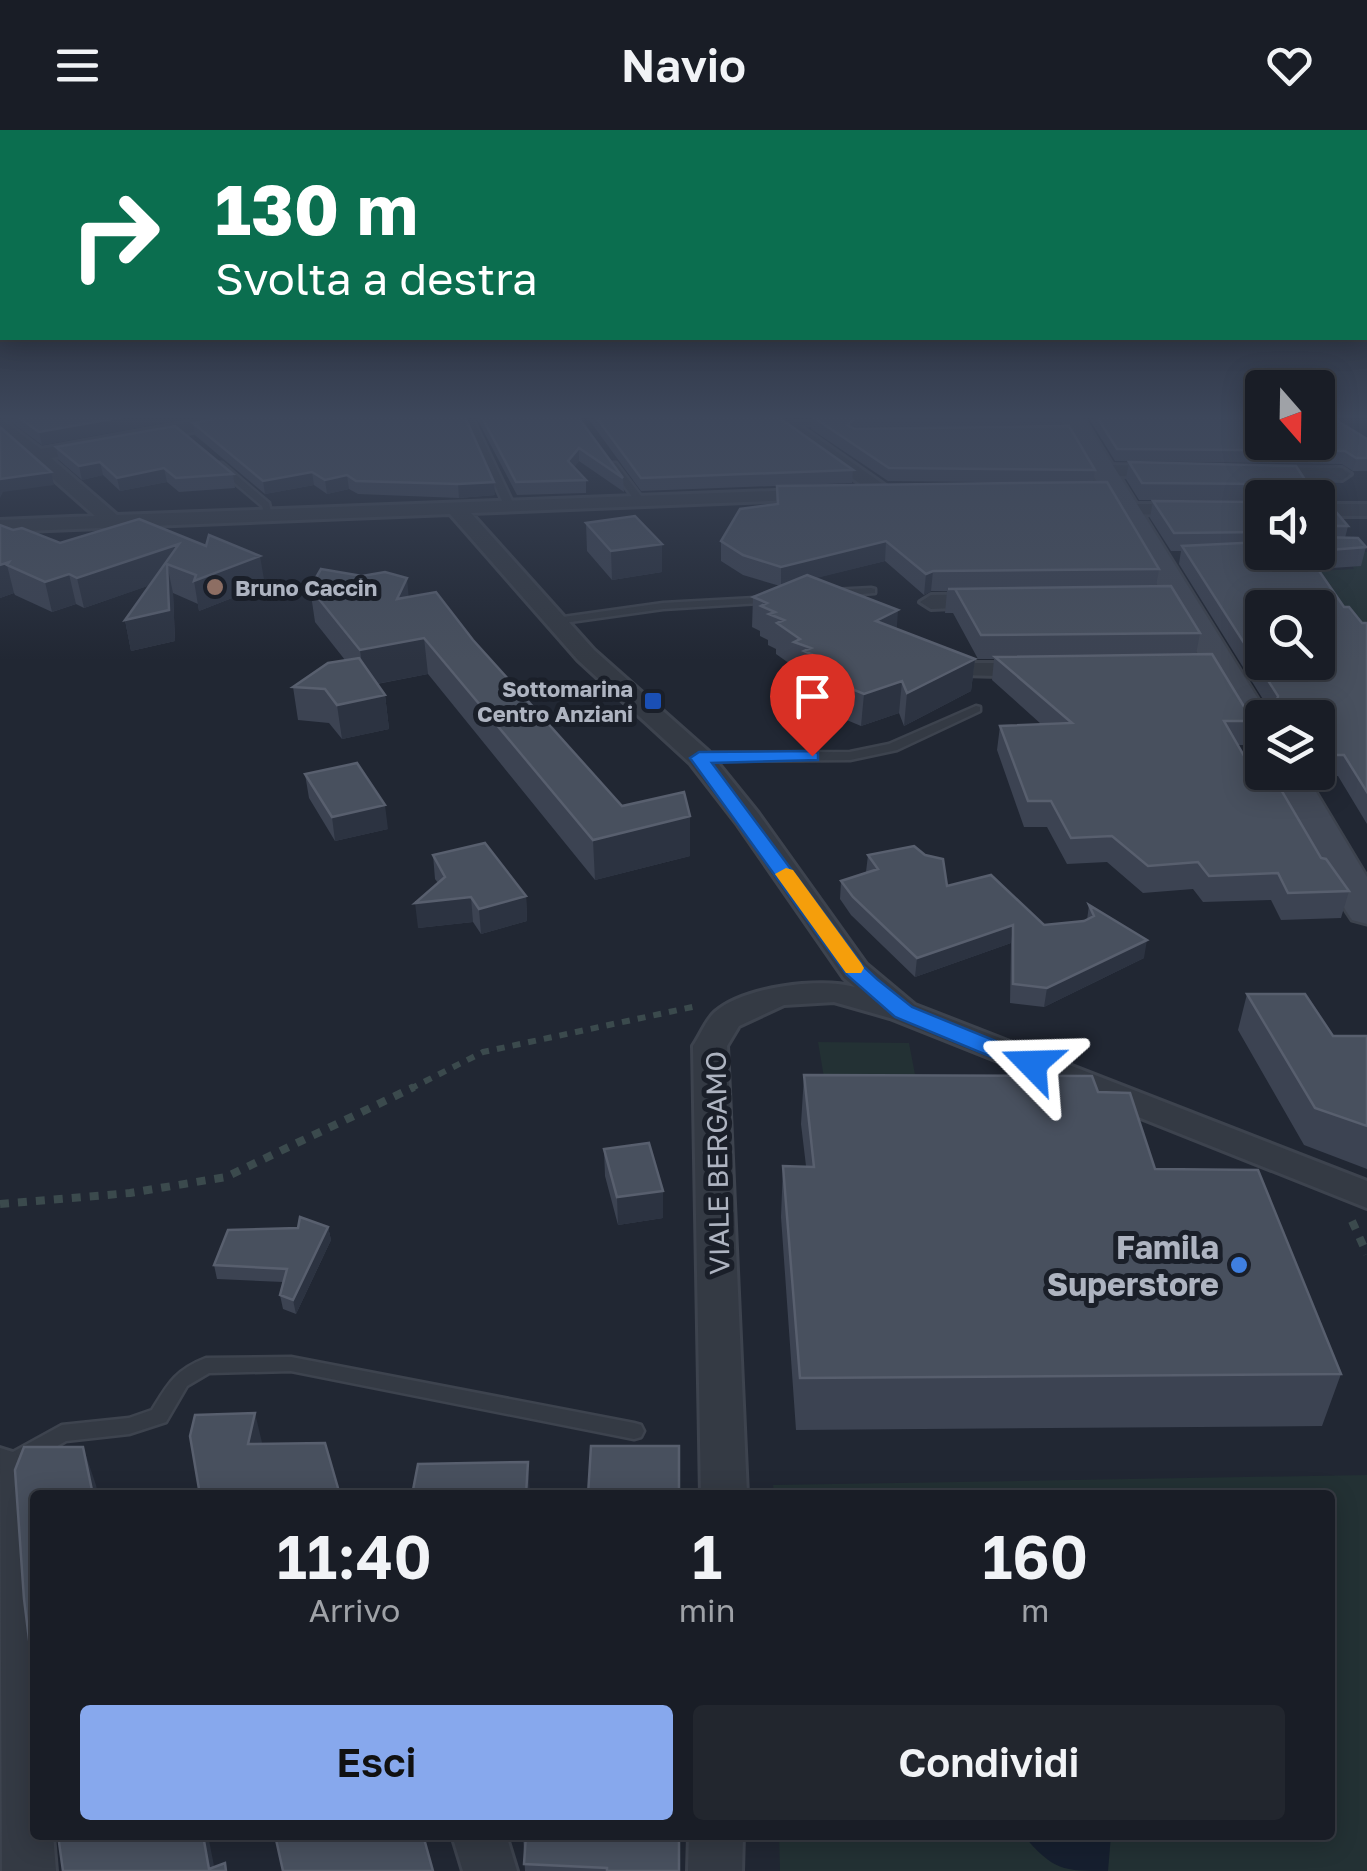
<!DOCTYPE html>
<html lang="it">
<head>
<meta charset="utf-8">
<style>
	body { margin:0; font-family:"Golos Text",sans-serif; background:#22262e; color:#f1f3f6; height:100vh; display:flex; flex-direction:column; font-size:38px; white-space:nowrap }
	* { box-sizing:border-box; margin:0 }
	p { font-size:32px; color:#9fa2a7 }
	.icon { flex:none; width:55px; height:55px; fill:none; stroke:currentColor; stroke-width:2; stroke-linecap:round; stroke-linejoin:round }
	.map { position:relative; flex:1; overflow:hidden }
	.sheet { position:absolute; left:30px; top:1360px; width:1305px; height:350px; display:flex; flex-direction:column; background:#191d26; border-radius:10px; box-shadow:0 5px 25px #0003,0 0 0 2px #373b43 }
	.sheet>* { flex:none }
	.guide { position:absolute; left:0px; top:0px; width:1368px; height:210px; box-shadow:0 5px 25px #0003,0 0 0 2px #373b43; background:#0b6e4f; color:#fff; overflow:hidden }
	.needle { width:65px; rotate:160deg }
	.tools { position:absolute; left:1245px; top:240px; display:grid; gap:20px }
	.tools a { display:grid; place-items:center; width:90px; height:90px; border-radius:10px; background:#191d26; box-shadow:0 5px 25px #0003,0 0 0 2px #373b43; font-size:50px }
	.pin { position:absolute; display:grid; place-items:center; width:85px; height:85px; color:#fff; margin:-102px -42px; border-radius:50% 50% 50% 0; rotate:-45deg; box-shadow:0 0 10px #0007 }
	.pin .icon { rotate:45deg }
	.me { position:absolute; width:110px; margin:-55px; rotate:292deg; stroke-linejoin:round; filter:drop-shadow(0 0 8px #0008) }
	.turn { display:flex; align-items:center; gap:35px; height:210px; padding:0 50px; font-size:45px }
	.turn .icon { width:130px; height:130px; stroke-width:2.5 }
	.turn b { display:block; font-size:70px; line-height:85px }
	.eta { display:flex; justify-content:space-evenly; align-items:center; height:170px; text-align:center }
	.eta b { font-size:60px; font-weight:600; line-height:70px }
	.cta { display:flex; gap:20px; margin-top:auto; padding:20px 50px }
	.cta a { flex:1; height:115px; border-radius:10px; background:#87a8ed; color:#111; font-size:40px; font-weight:600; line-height:115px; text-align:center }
	.cta a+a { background:#22262e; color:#f1f3f6 }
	header { display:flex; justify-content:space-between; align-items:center; height:130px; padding:0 50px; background:#191d26; font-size:45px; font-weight:600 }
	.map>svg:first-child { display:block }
	.green { fill:#233134 }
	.water { fill:#161f2f }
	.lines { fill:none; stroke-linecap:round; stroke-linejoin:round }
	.lane-casing { stroke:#3d434e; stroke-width:5 }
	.street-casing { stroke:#3d434e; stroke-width:6 }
	.secondary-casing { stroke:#3d434e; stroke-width:5 }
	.path-far1 { stroke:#3b4a4d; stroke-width:6; stroke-dasharray:8 8; stroke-linecap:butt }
	.path { stroke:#3b4a4d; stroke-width:8; stroke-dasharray:9 9; stroke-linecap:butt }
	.lane { fill:#343a44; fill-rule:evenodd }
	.street { fill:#343a44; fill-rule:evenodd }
	.secondary { fill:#424957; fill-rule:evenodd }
	.wall { fill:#3c4352 }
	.shaded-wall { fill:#2c3341 }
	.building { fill:#48505e; stroke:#585f6e; stroke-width:2.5; fill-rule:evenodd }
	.route { fill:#1a73e8; stroke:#114b97; stroke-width:2.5 }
	.slow { fill:#f59e0b }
	.education-dot { fill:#8d6e63; stroke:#1a1f29; stroke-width:4 }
	.transit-dot { fill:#1a4fb4; stroke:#1a1f29; stroke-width:4 }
	.shop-dot { fill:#3f7fe0; stroke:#1a1f29; stroke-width:4 }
	.labels { text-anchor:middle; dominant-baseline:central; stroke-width:10; stroke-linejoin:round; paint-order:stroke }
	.far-poi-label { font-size:22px; font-weight:bold; fill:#aeb4c1; stroke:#1a1f29; text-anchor:start }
	.street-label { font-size:28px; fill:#aeb4c1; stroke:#1a1f29 }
	.near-poi-label { font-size:32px; font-weight:bold; fill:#aeb4c1; stroke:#1a1f29; text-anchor:end }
</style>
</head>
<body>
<header><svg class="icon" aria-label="menu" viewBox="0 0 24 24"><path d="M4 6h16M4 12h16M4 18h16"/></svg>Navio<svg class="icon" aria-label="heart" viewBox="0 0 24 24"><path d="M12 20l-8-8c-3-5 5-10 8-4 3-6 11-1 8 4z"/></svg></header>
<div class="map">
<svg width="1367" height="1741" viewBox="0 0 1367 1741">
	<rect width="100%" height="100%" fill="#212733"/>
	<path class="green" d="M1343,421L1367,422V522L1300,442L1354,439Z
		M818,912L909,913L918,960H826Z
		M1367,1345V1741H780L779,1705H1330V1365H774L773,1355Z"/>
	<path class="water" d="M1023,1705H1111L1108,1741C1062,1741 1054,1741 1023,1705Z"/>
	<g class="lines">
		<defs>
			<path id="lane" d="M464,287H472L514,375L512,377L504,375Z
				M831,290H834V294L785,296L781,294L785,292Z
				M216,333H222L269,373L272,387H266L262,376L216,337Z
				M610,333H616L644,370L642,372H636L609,335Z
				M871,458L875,459V463L833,466L828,463L833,460Z
				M771,467L776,470L775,472L663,479L556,494L551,491L556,488L663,473Z
				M976,576L980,577V581L897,620L850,630L699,631L693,627L699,623L850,622L889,614Z
				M291,1227L634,1293L641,1295L644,1301L641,1307L634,1309L291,1241L209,1243L187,1256L166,1292L129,1304L66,1311L10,1343L0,1344V1329L62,1295L129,1288L152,1280C168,1254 175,1240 206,1228Z"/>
			<path id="street" d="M216,287H256L247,292L51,328L117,385L827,359L830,363L820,369L471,383L594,520L708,621L758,683L866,834L915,875L1367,1051V1078L890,888L834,872L784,875L739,896L727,916L747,1365H701L693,916C700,906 706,890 715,882C744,857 819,847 855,857L844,848L738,695L690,633L578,530L450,384L0,402V390L95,386L0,302V288L41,319Z
				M766,287H787L893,361L890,365H876Z
				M1105,335L1172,336L1181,342L1172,348L1098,345L1096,341Z
				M1256,337L1342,338L1351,344L1342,350L1249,347L1247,343Z
				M1129,374H1262V386L1122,384V376Z
				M1318,374H1367V386H1318Z
				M991,464L1002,471L999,476L931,479L920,472L931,465Z
				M970,533H1036L1048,540L1036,547L962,545L958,540L962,535Z
				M0,1318L16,1323L22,1336L35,1487V1705H53L56,1741H2Z
				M452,1705H506L517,1741H463Z
				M689,1705H743L742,1741H688Z"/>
			<path id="secondary" d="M1059,287H1083L1270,588H1262V614L1249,611L1244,603Z
				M1267,642H1304L1367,747V794L1352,790L1346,781Z"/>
		</defs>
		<use href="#lane" class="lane-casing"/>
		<use href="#street" class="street-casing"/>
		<use href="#secondary" class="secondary-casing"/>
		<path class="path-far1" d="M410,959L483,922L697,876"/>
		<path class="path" d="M0,1074L130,1063L226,1047L414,957
			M1352,1091L1367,1124"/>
		<use href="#lane" class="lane"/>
		<use href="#street" class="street"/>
		<use href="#secondary" class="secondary"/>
	</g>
	<path class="wall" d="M4,287H194L42,315Z
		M224,287L495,365L459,368L358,364L349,359L327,364L314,355L265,364L195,305L193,293Z
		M476,287H578L623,348L624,362L579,331L574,337L586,350V363L517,365Z
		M587,287H778L853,340L852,353L641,361Z
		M794,287H1062L1060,296L1095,340L1093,352L1159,439L1156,456L1200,503L1196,524L1251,588L1257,591L1251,615H1238L1259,652L1349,761L1341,788L1281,790L1271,770L1203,772L1193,759L1143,763L1107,732L1067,734L1047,697H1024L997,620L1000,596L1041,594L992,550L994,529H978L953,483H945L947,461H931L924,465L885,431L815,448L897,499L975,529L971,561L904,596L899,583L861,596L830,583V577L820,573L821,567L812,563V557L803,553V547L793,543V536L776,524V519L768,515V510L760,506V501L752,497L753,467L780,456L743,445L721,431V411L776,374L777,356L1055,353L888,351L811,299L812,288Z
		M1088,287H1262L1367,309V341H1353L1342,334L1115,331Z
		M56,317L233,344L235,358L179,362L167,352L120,361L103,345L82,350L59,330Z
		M1129,332L1296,336L1317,368H1262V371L1139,370L1126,349Z
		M1318,368L1348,396L1345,408L1366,417L1361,436L1318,439L1344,477L1362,493H1367V694L1338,646H1315L1313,642H1318V588H1267L1269,579L1179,434L1181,421H1171L1150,388L1153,371L1262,372V422H1318Z
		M139,389L265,455L199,481L198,474L173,463L175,511L131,521L125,490L150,455L84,478L76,474L52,482L15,465L14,463L0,468L13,400L60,413Z
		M586,393L662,442L612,450L587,421Z
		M310,458L409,467L473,510L622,676L690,686V726L595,750L428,544L377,554L385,565L389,599L342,609L329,593L298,590L293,557L345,530L315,492Z
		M305,644L388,699L335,711L309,668Z
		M433,725L526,766L527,791L481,804L473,792L418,798L438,753L435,749Z
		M868,725L1044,795L1084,791L1087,790L1089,775L1144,828L1044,877L1010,873L1011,813L915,847L851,785L840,769L841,751L866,742Z
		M1247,864L1333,906H1367V1039L1304,1015L1238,900Z
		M804,945L1098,962L1155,1039L1341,1244L1322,1296L796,1300L781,1087L783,1036H806L801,994Z
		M604,1019L663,1061V1088L618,1095L605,1046Z
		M328,1097L331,1110L296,1184L283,1179L280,1165L283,1152L217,1149L214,1135Z
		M523,1705H679V1741H525Z"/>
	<path class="shaded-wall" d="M123,287H194L42,315L39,302Z
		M579,318V331L568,344V331Z
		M100,332L103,345L82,350L79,336Z
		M164,338L167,352L120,361L117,348Z
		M51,342L54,355L3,362L0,368V349Z
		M312,342L314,355L265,364L263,351Z
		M347,345L349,359L327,364L325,350Z
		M494,352L495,365L459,368L458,354Z
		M886,411L885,431L781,457V437Z
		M179,414L167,434L173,463L175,511L131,521L125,490L168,449L84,478L77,448Z
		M662,414V442L612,450L611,421Z
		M260,426L265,455L199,481L194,451Z
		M9,432L7,435L14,463L0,468V435Z
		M933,441L931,461L924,465L926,444Z
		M69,444L76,474L52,482L45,452Z
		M407,448L410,482L397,469Z
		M898,480L896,511L876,491Z
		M424,508L428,544L365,556L360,520Z
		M975,529L971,561L904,596L907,563Z
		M902,551L899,583L861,596L864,564Z
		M385,565L389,599L342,609L337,575Z
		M385,675L388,699L335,711L332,687Z
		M690,686V726L595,750L593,710Z
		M526,766L527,791L481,804L479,779Z
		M471,767L473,792L418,798L415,773Z
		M1013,795L1011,813L915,847L917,828Z
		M1147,810L1144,828L1044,877L1047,858Z
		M663,1061V1088L618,1095L617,1067Z
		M328,1097L331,1110L296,1184L293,1170Z
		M255,1283L264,1321L248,1314Z
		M83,1317L96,1355L98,1365H93Z
		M528,1332L530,1365H526Z
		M203,1705H208L215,1741H210Z"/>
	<path class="building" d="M18,287H123L39,302Z
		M224,287H465L494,352L458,354L356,351L347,345L325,350L312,342L263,351L193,293Z
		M482,287H578L623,348L579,318L568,331L586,350L516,352Z
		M596,287H778L853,340L641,348Z
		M813,287H887L855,288L847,295L855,299L1069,296L1095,340L889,338Z
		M1097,287H1262V312H1318V287H1331L1367,309V328H1356L1345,321L1117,319Z
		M175,296L233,344L176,348L164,338L117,348L100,332L79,336L56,317Z
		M0,297L51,342L0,349Z
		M1129,332L1296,336L1317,368H1269L1268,354L1142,353Z
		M1107,352L1159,439L933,441L926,444L886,411L781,437L743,425L721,411L740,379L778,374L777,356Z
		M1318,368L1319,371L1331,376L1348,396H1322L1318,403Z
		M1153,371L1262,372V402L1174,403Z
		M635,386L662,414L611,421L586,393Z
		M139,389L206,416L209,405L260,426L194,451L196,445L167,434L169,480L125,490L179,414L77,448L69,444L45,452L7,435L9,432L0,435V395L13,400L22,398L60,413Z
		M1318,407L1358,408L1366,417L1318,421Z
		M1262,412V422H1306L1344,477H1349L1362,493H1367V662L1344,625H1321L1318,620V588H1270L1271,571L1277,570L1278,566L1182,416ZM1262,478H1318V532H1262Z
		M321,439L362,446L385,442L407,448L397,469L436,462L473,510L622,676L684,662L690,686L593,710L424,508L360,520L310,458Z
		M807,445L898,480L876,491L975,529L907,563L902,551L864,564L832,551L838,547L822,541L829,538L813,531L820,528L804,521L811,518L794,512L800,509L777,493L784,490L769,484L775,482L761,476L767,473L753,467Z
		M1171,456L1200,503L981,505L955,459H948Z
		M1212,524L1251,588L1257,591H1224L1259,652L1276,651L1321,728L1326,729L1349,761L1288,763L1278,743L1209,746L1198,732L1148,736L1112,706L1071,708L1051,671H1028L1000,596L1072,593L995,527Z
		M359,528L385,565L337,575L325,559L293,557L328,533Z
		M357,633L385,675L332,687L305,644Z
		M485,713L526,766L479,779L471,767L415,773L445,747L433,725Z
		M914,716L925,725L943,729L947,756L991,745L1044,795L1084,791L1094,786L1089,775L1147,810L1047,858L1013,854V795L917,828L853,767L841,751L878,739L868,725Z
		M1247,864H1305L1333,906H1367V996L1315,978Z
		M804,945L1092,946L1098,962L1130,963L1155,1039L1258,1040L1341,1244L800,1248L783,1036L814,1037Z
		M649,1013L663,1061L617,1067L604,1019Z
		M300,1087L328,1097L293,1170L280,1165L287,1139L214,1135L228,1100L298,1098Z
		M255,1283L248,1314L325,1313L340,1365H208L207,1362L200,1365L190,1306L195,1285Z
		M591,1316H679V1365H588Z
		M24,1317H83L93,1365H35V1558L24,1469L15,1340Z
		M528,1332L526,1365H412L418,1334Z
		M58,1705H203L209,1739L225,1733L226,1741H63Z
		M275,1705H423L433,1741H283Z
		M526,1705H679V1741H607V1738L524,1734Z"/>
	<linearGradient id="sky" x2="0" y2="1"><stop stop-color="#12151c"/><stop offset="0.54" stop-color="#3d475b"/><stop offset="1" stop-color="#3d475b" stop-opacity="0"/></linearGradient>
	<rect width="1367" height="531" fill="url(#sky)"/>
	<path class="route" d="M812,621L818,623V630L712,633L863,836L877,849L912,877L1040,929L1044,934L1040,940H1023L895,887L847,845L690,628L699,622Z"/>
	<path class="slow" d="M786,738L793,740L861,833L864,838L861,843H846L775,744Z"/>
	<circle class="education-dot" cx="215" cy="457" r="10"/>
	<rect class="transit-dot" x="643" y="561" width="20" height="20" rx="5"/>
	<circle class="shop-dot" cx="1239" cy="1135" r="10"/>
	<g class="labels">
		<g class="far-poi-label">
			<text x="235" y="457">Bruno Caccin</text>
			<text x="633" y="558" text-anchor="end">Sottomarina<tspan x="633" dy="25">Centro Anziani</tspan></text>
		</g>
		<g class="street-label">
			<text transform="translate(717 1033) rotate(-91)">VIALE BERGAMO</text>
		</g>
		<g class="near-poi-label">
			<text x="1219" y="1117">Famila<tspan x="1219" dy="37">Superstore</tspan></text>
		</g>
	</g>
</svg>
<div class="tools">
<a><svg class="needle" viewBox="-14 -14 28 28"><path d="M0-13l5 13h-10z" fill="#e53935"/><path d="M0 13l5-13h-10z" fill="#9fa2a7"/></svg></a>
<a><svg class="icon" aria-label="sound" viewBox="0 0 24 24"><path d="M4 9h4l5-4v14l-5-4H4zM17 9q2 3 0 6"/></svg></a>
<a><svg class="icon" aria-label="search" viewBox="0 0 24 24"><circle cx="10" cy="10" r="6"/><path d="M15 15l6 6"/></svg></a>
<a><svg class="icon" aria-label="layers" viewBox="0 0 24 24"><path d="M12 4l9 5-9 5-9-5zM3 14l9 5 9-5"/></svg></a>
</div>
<div class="pin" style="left:812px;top:626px;background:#d93025"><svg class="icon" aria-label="arrive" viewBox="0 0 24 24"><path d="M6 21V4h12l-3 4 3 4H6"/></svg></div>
<svg class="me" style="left:1032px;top:934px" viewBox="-20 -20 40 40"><path d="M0-17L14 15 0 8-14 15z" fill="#1a73e8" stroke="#fff" stroke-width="4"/></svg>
<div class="guide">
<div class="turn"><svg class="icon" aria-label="right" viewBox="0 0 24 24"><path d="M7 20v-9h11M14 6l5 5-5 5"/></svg><div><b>130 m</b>Svolta a destra</div></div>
</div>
<section class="sheet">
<div class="eta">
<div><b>11:40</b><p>Arrivo</p></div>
<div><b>1</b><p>min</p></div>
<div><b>160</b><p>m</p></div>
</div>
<div class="cta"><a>Esci</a><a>Condividi</a></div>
</section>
</div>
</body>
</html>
